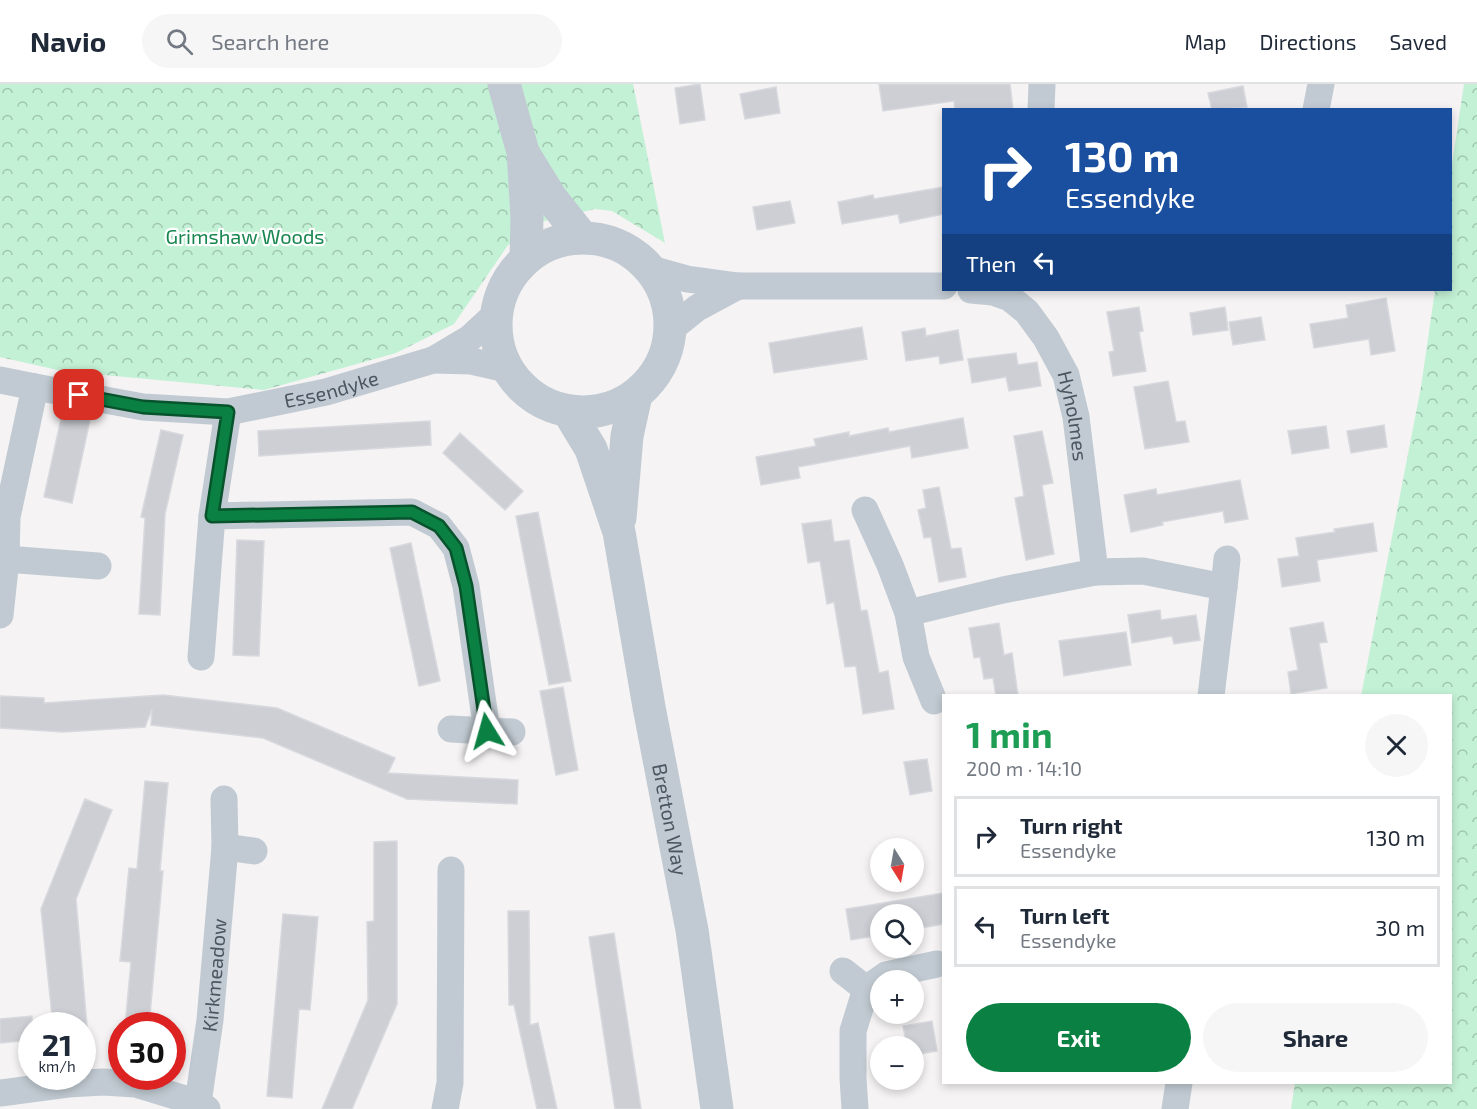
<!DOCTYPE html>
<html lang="en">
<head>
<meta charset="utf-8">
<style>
	body { margin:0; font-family:"Exo 2",sans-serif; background:#f6f6f7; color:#1f2937; height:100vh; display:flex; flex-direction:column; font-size:22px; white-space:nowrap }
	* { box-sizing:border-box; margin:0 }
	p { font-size:20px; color:#747a83 }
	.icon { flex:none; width:33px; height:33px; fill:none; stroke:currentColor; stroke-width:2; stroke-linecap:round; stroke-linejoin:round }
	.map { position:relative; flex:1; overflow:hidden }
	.panel { position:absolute; left:942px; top:610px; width:510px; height:390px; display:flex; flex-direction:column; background:#fff; border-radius:0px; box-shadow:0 3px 9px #0003 }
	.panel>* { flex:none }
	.banner { position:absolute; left:942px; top:24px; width:510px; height:183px; border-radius:0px; box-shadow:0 3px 9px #0003; background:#1a4fa0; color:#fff; overflow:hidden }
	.needle { width:39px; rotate:169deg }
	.fabs { position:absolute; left:870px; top:754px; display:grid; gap:12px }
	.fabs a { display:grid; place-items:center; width:54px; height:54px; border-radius:50%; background:#fff; box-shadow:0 3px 9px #0003; font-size:30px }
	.speed { position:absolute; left:18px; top:928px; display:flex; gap:12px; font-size:30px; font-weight:700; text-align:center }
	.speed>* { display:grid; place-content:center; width:78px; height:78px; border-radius:50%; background:#fff; box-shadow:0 3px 9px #0003; line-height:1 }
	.speed small { font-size:15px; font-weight:400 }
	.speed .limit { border:9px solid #d22; background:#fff; color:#111 }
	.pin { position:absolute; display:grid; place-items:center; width:51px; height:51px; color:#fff; margin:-26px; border-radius:12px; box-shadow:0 3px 9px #0006 }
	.me { position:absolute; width:66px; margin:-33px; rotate:352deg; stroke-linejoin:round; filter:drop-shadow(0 0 4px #0008) }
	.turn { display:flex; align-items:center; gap:21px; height:126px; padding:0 24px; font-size:27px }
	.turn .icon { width:78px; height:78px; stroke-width:2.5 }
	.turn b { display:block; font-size:42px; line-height:51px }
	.then { display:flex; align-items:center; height:57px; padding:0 24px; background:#0003; gap:12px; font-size:22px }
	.round { display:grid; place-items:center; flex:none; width:63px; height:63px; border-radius:32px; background:#f6f6f7 }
	.summary { display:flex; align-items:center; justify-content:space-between; height:102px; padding:0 24px }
	h1 { font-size:36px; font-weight:700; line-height:45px; color:#1e9e55 }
	.primary-button { display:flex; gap:12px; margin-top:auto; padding:12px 24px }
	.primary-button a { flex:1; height:69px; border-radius:36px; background:#0b8043; color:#fff; font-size:24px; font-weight:700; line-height:69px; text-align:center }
	.primary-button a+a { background:#f6f6f7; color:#1f2937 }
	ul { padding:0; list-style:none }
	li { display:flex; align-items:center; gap:18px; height:81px; margin:0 12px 9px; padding:0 12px; border:3px solid #e0e1e3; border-radius:0px }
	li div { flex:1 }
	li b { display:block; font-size:22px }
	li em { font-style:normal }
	header { display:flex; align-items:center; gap:36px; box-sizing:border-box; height:84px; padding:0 30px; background:#fff; border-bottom:2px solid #e0e1e3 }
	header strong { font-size:28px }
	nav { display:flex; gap:33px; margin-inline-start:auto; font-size:21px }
	.search { width:420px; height:54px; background:#f6f6f7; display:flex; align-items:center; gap:15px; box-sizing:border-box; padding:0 21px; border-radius:33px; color:#747a83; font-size:22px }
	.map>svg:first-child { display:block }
	.forest { fill:url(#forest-crowns) }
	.building { fill:#cdcfd5; stroke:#d7d9de; stroke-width:1.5 }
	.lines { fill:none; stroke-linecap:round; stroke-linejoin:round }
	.minor { stroke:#c1cad2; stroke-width:27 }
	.tertiary { stroke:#c1cad2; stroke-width:33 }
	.route-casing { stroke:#07532c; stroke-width:15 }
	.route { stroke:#0b8043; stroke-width:10 }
	.labels { text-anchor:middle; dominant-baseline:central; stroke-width:4.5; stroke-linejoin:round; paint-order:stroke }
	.park-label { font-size:20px; fill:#17864f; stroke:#fff }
	.street-label { font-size:20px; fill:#4a5661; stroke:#fff }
</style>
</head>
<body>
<header>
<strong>Navio</strong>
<div class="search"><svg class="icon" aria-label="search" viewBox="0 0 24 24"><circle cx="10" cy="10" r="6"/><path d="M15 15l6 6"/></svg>Search here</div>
<nav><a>Map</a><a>Directions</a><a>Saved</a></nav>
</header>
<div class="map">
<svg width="1477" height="1025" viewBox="0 0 1477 1025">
	<defs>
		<pattern id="forest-crowns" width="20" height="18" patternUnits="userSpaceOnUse" patternTransform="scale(1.5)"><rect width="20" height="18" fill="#c3f1d5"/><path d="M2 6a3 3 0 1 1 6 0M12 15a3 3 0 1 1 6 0" fill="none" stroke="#a0c6b0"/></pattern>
	</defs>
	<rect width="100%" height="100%" fill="#f5f3f3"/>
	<path class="forest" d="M0,0H633L665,159L612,127L595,125L544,137L508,161L454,240L396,269L264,306L62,287L0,273Z
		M1464,0H1477V1025H1291L1295,999H1450V612H1361L1421,303L1435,206H1450V93Z"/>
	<path class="building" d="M700,0L705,36L680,40L675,4Z
		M879,0H1010L1013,26H955L954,17L883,27Z
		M1243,2L1247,23L1212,26L1208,9Z
		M776,3L780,29L745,35L740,10Z
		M944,103V130L900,139L898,130L842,140L838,118L873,111L874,115Z
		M790,117L795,139L757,146L753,123Z
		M1386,214L1395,267L1371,271L1369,255L1314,264L1310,240L1348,234L1346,221Z
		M1139,223L1143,247L1139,248L1146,287L1113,292L1109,268L1114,267L1107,228Z
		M1225,223L1228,246L1193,251L1190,229Z
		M1261,233L1265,256L1233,261L1229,238Z
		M862,243L867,275L774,289L769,259Z
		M925,244L926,252L958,246L963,276L940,280L939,272L906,277L902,248Z
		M1016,269L1018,281L1037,278L1041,302L1009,307L1006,293L972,299L968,275Z
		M1168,297L1176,338L1185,337L1189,358L1145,365L1134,303Z
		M62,330L90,336L72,419L44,413Z
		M963,334L968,364L912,374L910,362L798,383L800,394L761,401L756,373L816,362L814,355L849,348V352L888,344L889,348Z
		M430,337L431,361L259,372L258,347Z
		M1384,341L1387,363L1351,369L1347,347Z
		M1326,342L1329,364L1292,370L1288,347Z
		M161,346L183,351L165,430L160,531L139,530L145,434L141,433Z
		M1042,347L1053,399L1042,401L1054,470L1026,476L1015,414L1024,412L1014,352Z
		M460,349L523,407L505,426L443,369Z
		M1240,396L1248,435L1225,439L1223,427L1162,438L1163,441L1131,448L1124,411L1156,405L1157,411Z
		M939,403L951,465L961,464L966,493L939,498L931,453L924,454L918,426L926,424L923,406Z
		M538,428L571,597L549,601L516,432Z
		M831,436L834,458L849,456L861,527L867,526L879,589L888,587L894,625L863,630L856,582L845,583L834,518L827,520L820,477L808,479L802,440Z
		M1373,439L1377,467L1317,476L1320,497L1282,503L1278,475L1299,472L1296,454L1335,448L1334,445Z
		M237,456L264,457L259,572L233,571Z
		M411,459L440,597L419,602L390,464Z
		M1160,526L1161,536L1196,531L1200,556L1174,560L1172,552L1132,559L1128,531Z
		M1323,538L1327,558L1319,559L1327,604L1291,610L1288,588L1298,586L1290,544Z
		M999,539L1004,571L1012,569L1018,612H996L993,594L984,595L980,573L974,574L969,544Z
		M1126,548L1131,581L1064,592L1059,557Z
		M563,603L578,686L556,691L540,607Z
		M163,611L277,624L395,674L388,689L518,696L517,720L407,715L263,654L151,641L152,625L145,643L63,648L0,644V612L44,614V619Z
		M927,675L932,707L910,711L904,678Z
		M145,697L168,699L160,787H163L149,942H125L131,878L120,877L129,784L137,785Z
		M85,715L112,726L76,815L87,942H53L41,825Z
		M397,757V920L352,1025H322L368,916L367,838L374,837V758Z
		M944,809V840L914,845V831H880V851L851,856L846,825Z
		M508,827H529L530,941L538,939L557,1025H537L514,921H509Z
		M283,830L318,833L310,926L299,925L292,1014L267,1012Z
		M614,849L641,1025H615L589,853Z
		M32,932V956L0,959V935Z
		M932,937L937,967L914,971V963H907L903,942Z"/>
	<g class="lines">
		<g class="minor">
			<path d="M1041,26L1042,0"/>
			<path d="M1316,26L1321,0"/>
			<path d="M651,185L687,195L738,202H944"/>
			<path id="s1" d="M971,206L993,208L1010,214L1027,228L1046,254L1066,291L1076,333L1095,488L1143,487L1224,503L1227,475"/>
			<path d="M671,245L697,224L738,202"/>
			<path d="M433,276L471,277L507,285"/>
			<path d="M0,296L35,303"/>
			<path d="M228,328L212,432L412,428L439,442L456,464L466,502L487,647L451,645"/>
			<path d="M865,426L890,481L908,529"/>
			<path d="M6,475L98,482"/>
			<path id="s2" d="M0,531L6,475L7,433L35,303L143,323L228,328L326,308L433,276L470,254L495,231"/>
			<path d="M201,573L212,432"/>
			<path d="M1211,612L1224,503"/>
			<path d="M934,617L916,573L908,529L1003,506L1095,488"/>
			<path d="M487,647L512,648"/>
			<path d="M225,763L254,767"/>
			<path d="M843,887L866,905"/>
			<path d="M0,1009L68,1000L103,998L136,1000L198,1019L207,1025"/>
			<path id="s3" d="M198,1019L210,936L225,763L224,715"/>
			<path d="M445,1025L450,999L451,786"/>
			<path d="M855,1025L853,994V947L866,905L886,891L937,880"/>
			<path d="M1175,1025L1179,999"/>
		</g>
		<g class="tertiary">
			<path d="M504,0L523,68L527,133L526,174"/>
			<path d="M525,72L551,114L582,153"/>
			<circle cx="583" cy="241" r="87"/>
			<path id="s4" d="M568,327L591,365L619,448L649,623L692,846L717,1025"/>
			<path d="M620,434L627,352L636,311"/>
		</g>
	</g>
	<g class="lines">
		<defs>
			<path id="route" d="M79,311L143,323L228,328L212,432L412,428L439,442L456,464L466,502L487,647"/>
		</defs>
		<use href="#route" class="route-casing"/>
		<use href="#route" class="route"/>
	</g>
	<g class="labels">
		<g class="park-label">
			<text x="245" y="152">Grimshaw Woods</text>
		</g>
		<g class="street-label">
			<text stroke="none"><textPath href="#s2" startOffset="532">Essendyke</textPath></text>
			<text stroke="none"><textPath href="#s1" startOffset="178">Hyholmes</textPath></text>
			<text stroke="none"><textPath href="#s4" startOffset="424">Bretton Way</textPath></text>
			<text stroke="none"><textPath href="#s3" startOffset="129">Kirkmeadow</textPath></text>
		</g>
	</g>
</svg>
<div class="fabs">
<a><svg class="needle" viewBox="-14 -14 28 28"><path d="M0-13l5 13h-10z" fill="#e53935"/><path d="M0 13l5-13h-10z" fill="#747a83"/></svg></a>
<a><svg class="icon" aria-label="search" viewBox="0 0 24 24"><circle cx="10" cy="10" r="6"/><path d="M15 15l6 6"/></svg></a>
<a>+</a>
<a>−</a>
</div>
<div class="speed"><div>21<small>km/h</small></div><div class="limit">30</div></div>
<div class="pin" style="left:79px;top:311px;background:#d93025"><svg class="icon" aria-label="arrive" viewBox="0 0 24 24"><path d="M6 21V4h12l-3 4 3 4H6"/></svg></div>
<svg class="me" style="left:487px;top:647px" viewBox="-20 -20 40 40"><path d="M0-17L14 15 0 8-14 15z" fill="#0b8043" stroke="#fff" stroke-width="4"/></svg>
<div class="banner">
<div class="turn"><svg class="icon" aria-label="right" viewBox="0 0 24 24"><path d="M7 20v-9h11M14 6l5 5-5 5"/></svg><div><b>130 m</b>Essendyke</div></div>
<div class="then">Then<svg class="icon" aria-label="left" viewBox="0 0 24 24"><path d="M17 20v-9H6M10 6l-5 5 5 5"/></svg></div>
</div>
<section class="panel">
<div class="summary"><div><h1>1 min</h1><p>200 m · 14:10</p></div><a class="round"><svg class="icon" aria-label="close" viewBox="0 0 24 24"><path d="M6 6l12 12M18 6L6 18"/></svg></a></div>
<ul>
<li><svg class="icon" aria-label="right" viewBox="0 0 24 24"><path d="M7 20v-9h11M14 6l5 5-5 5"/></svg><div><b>Turn right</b><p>Essendyke</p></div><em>130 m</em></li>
<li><svg class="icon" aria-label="left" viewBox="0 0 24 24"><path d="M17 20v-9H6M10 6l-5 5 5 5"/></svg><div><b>Turn left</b><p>Essendyke</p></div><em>30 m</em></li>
</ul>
<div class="primary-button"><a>Exit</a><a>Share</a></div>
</section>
</div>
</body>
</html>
